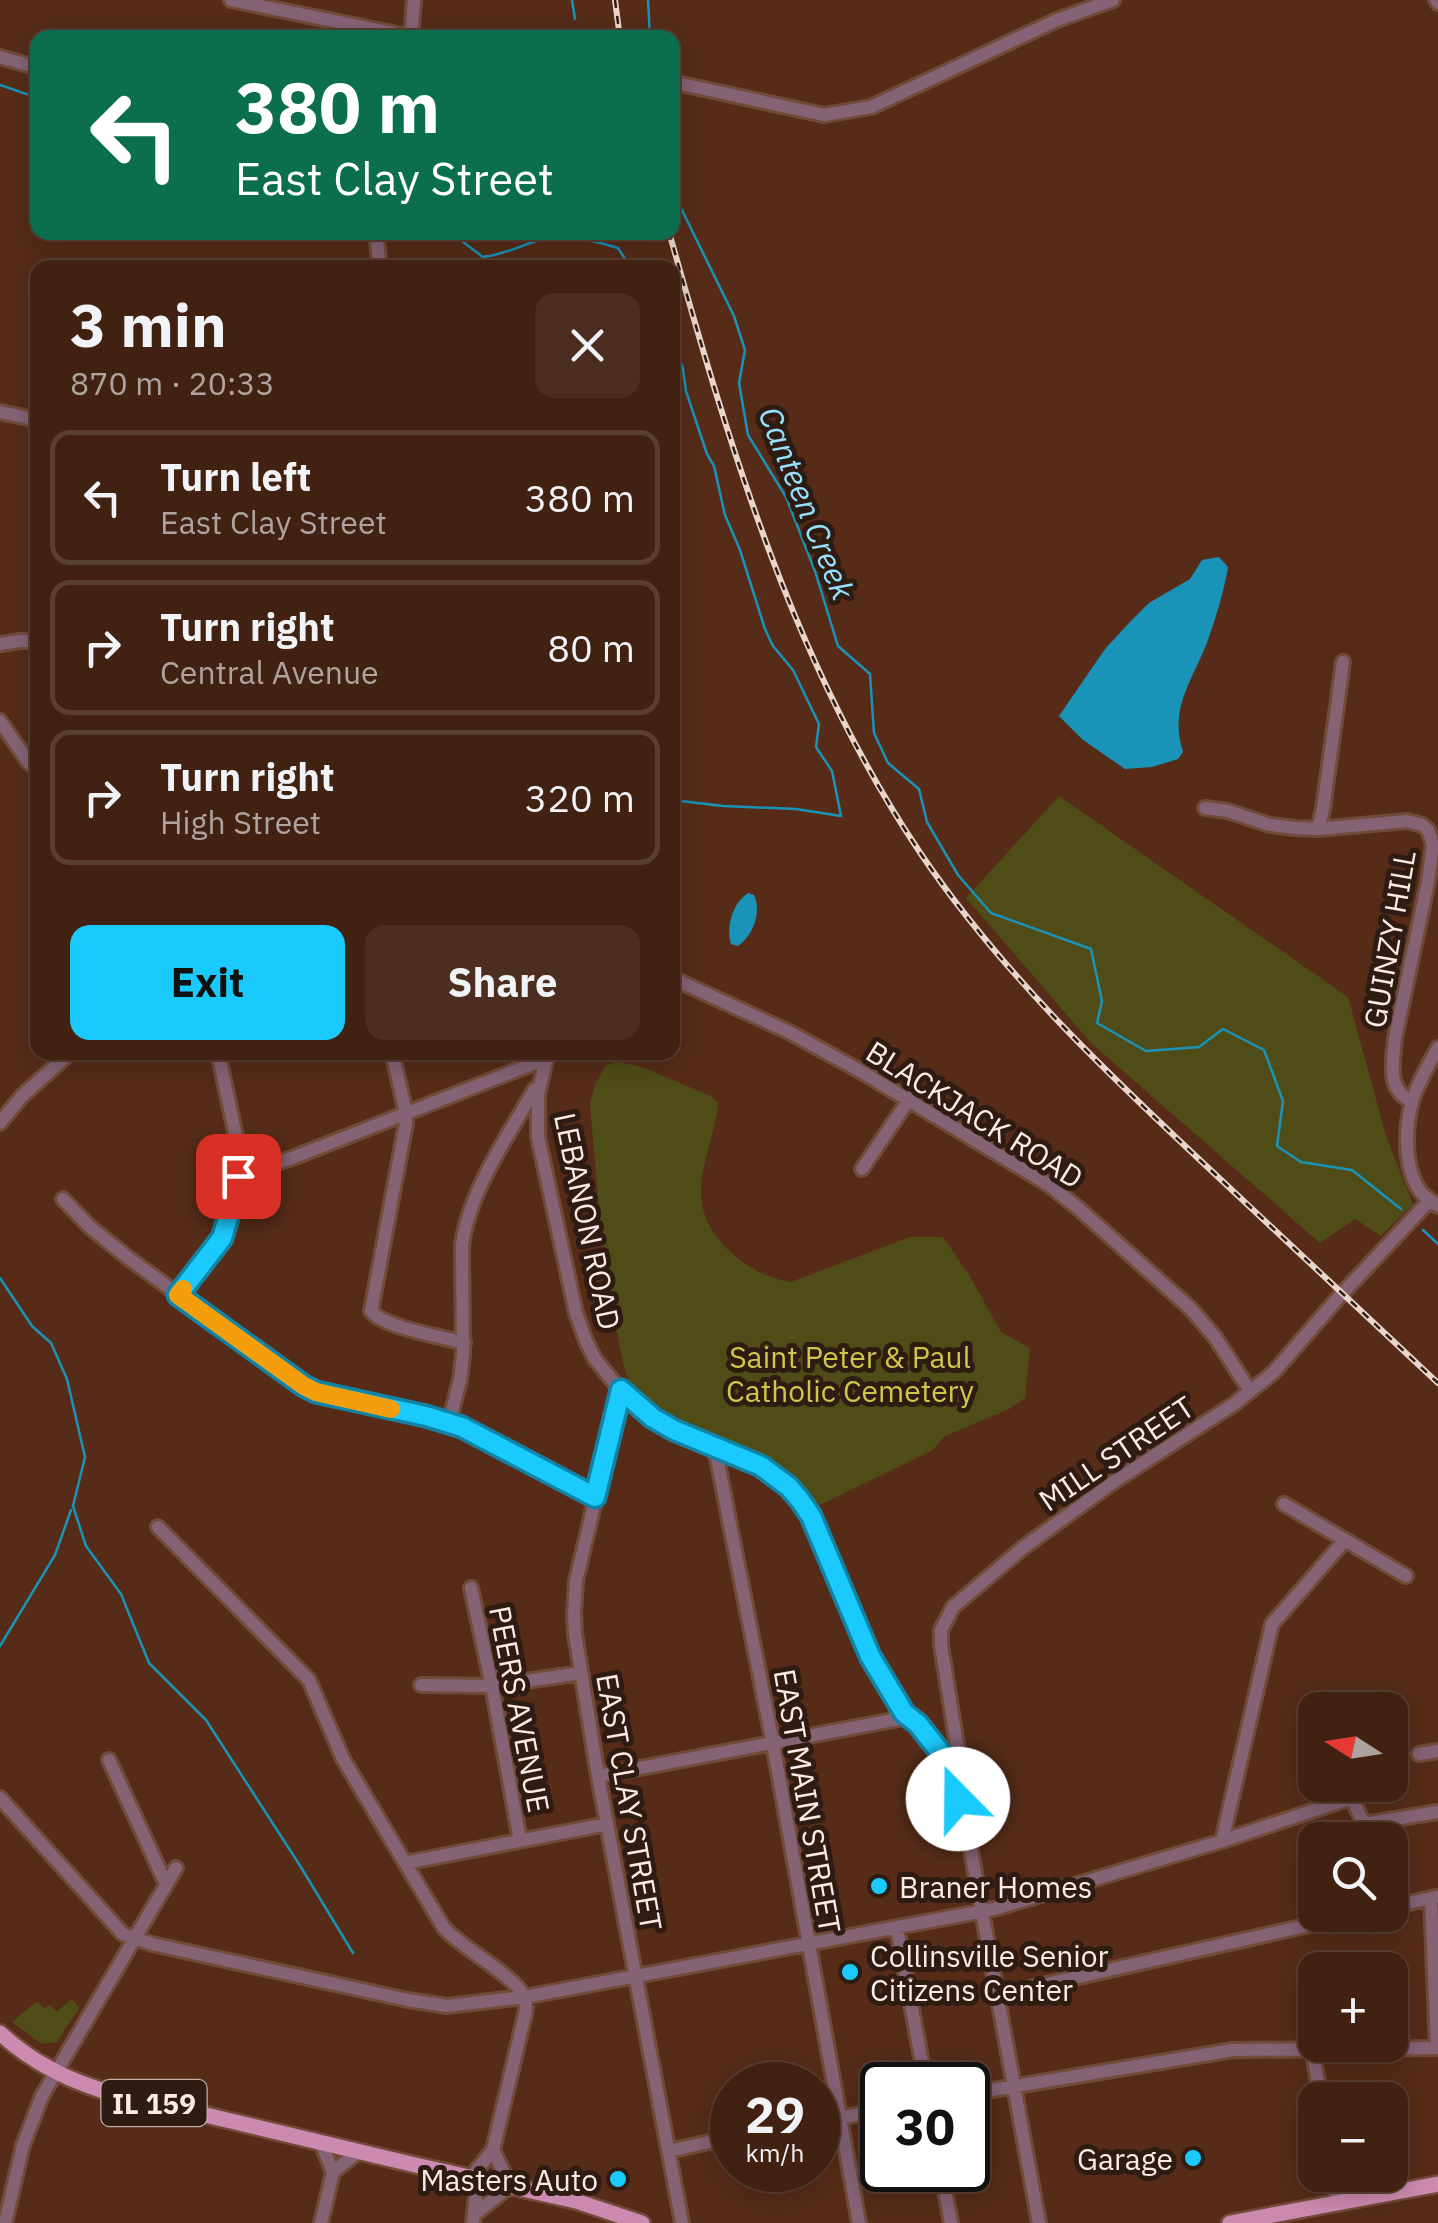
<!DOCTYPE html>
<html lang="en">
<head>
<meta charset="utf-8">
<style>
	body { margin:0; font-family:"IBM Plex Sans",sans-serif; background:#4b2e20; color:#f1f3f6; height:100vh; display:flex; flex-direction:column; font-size:38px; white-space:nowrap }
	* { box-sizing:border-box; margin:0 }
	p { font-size:32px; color:#aea39f }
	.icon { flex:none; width:55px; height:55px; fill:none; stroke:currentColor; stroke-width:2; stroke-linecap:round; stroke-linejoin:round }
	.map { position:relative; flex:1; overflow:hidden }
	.drawer { position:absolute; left:30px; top:260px; width:650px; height:800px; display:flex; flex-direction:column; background:#402112; border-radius:20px; box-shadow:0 5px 25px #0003,0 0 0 2px #593e32 }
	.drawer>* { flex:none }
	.top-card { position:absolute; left:30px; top:30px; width:650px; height:210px; border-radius:20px; box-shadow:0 5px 25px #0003,0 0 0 2px #593e32; background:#0b6e4f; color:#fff; overflow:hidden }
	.needle { width:65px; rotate:282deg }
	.controls { position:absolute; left:1298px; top:1692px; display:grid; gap:20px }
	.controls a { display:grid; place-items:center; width:110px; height:110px; border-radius:20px; background:#402112; box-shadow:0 5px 25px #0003,0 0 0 2px #593e32; font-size:50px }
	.speed { position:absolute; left:710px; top:2062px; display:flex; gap:20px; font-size:50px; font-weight:700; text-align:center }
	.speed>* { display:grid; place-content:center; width:130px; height:130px; border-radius:50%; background:#402112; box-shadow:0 5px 25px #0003,0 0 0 2px #593e32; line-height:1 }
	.speed small { font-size:25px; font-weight:400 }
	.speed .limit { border:5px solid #111; border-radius:15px; background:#fff; color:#111 }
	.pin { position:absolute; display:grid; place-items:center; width:85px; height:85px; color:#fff; margin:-42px; border-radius:20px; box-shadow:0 5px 15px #0006 }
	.me { position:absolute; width:110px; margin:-55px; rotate:338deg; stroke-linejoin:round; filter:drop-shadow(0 0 8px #0008) }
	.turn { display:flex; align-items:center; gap:35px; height:210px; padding:0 40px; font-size:45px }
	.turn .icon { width:130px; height:130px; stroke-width:2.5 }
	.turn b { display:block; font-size:70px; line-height:85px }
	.round { display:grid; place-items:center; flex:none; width:105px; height:105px; border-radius:20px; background:#4b2e20 }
	.headline { display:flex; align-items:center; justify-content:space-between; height:170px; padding:0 40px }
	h1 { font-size:60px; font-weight:700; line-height:75px }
	.cta { display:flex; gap:20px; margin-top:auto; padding:20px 40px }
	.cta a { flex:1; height:115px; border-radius:20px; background:#1bcafc; color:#111; font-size:40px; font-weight:700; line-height:115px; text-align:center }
	.cta a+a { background:#4b2e20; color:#f1f3f6 }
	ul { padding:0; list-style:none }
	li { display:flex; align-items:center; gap:30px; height:135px; margin:0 20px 15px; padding:0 20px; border:5px solid #593e32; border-radius:20px }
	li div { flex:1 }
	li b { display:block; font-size:38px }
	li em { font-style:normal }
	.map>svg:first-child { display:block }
	.green { fill:#504c17 }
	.water { fill:#1993b8 }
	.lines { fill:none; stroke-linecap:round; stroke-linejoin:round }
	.stream { stroke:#1993b8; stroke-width:2.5 }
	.minor-casing { stroke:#714b39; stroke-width:18 }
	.major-casing { stroke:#714b39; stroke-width:20 }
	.minor { stroke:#846375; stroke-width:12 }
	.major { stroke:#cd8ab0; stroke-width:15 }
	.rail-casing { stroke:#e9d5cc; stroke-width:6 }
	.rail { stroke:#2e1b12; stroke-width:2.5; stroke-dasharray:8; stroke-linecap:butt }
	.route-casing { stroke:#1283a4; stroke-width:25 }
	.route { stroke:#1bcafc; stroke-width:18 }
	.slow { stroke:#f59e0b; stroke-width:18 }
	.poi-dot { fill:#1bcafc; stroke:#2e1b12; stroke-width:4 }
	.labels { text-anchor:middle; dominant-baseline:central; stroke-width:10; stroke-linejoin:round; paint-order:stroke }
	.shield { fill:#2e1b12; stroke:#beada5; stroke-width:2.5 }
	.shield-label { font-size:28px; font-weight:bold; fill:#fcebe4 }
	.street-label { font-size:30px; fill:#fcebe4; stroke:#2e1b12 }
	.park-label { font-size:30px; fill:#cfc64b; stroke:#2e1b12 }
	.poi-label { font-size:30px; fill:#fcebe4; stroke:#2e1b12; text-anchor:start }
	.water-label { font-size:32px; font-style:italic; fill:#96e1ff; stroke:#2e1b12 }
</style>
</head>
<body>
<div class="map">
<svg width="1438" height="2223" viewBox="0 0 1438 2223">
	<rect width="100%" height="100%" fill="#562c18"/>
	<path class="green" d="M1059,796L1348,997L1386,1136L1413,1204L1381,1236L1355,1219L1320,1243L1091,1043L966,898Z
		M618,1062L639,1066L711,1096L718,1103C716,1131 702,1162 701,1188C698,1236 748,1276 791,1282L910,1237H943L969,1275L1001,1332L1030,1348L1025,1398L1009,1409L943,1437L933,1450L816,1507L782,1474L761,1458L693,1431L653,1409L633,1392L624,1367L604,1267L590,1104L595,1084L606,1065Z
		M72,1999L79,2008L57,2042L42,2044L12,2022L37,2001L44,2008L50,2005L56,2012Z"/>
	<path class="water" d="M1219,557L1228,567C1224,591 1217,614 1209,637C1195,678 1168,706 1183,752L1178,759L1152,767L1125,769L1083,740L1059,716L1105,649L1128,624L1149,603L1190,579L1202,560Z
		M748,893L754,895C762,912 753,936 738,946L731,944C726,927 732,904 748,893Z"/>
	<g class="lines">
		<path class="stream" d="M572,0L575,19
			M648,0L650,38
			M0,85L38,98
			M672,179L678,202L734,316L745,350L739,383L748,435L786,497L815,571L838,646L870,674L874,733L888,763L919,789L927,822L958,875L991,913L1091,949L1102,1001L1097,1023L1146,1051L1199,1047L1223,1029L1264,1050L1283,1101L1277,1146L1301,1162L1352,1170L1401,1209
			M450,232L483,257C500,255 514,249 530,243C561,232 588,239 618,248L631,268
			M482,268L486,256
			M672,336L683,369L686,391L707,454L714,466L725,515L740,550L765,629L773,646L793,670L819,724L816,747L832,771L841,816L796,809L723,806L672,800
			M1423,1230L1438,1244
			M0,1278L32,1326L51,1343L67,1379L85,1457L73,1506L86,1546L121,1594L149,1663L206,1720L299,1864L353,1953
			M0,1646L55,1555L71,1510"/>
		<defs>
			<path id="minor" d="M231,0L417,38
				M1436,0L1438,3
				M411,38L414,0
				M0,57L38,68
				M672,82L824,115L871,107L1057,20L1113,0
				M376,232L380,268
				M0,412L38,420
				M0,644L20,641H38
				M0,721L29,763L38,768
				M1205,808L1228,811L1270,825L1295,828L1318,829L1407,821L1422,825L1428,830L1433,844L1428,882L1395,1038C1393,1063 1386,1089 1412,1102
				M1318,829L1323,809L1343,662
				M672,978L789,1032L862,1072L1049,1185L1078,1208L1190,1308L1215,1337L1250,1391
				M1438,1048C1429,1064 1419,1081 1413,1098C1405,1125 1403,1167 1420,1191C1424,1197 1432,1201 1438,1206
				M392,1052L406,1113V1123L371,1311C384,1328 441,1336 464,1343
				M548,1052L538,1094V1137L576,1313L586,1341L595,1359L621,1391L653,1418L695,1441L761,1465L789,1487L811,1516L870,1655L904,1713L918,1725L939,1752L949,1770L965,1818L1039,2223
				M0,1123L22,1096L71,1052
				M862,1169L910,1098
				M238,1176L292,1158L545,1059
				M63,1199L90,1227L127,1257L304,1386L316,1392L426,1416L463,1427L595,1497
				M178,1295L222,1238L236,1191L239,1159L237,1141L218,1052
				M621,1391L576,1581L574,1614L575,1634L598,1776L682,2223
				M449,1423L460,1380L463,1355L462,1245C469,1192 508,1135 535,1089
				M715,1448L773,1744L859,2223
				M1284,1504L1406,1576
				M158,1527L309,1680L343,1759L444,1928C462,1948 513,1975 523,1995C526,2001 526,2004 526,2010L493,2150L471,2177L476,2196L473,2223
				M471,1588L492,1686L520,1840
				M421,1685L492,1686L581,1673
				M1419,1754L1438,1751
				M109,1760L166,1884
				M598,1776L909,1717
				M956,1787L960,1764L941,1645V1630L953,1607L1024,1547L1112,1483L1234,1404L1273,1373L1338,1298L1430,1200
				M0,1798L123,1934L152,1944L408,2000L447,2006L524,1997L994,1909L1222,1841L1345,1800L1352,1799L1364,1824L1438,1812
				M1222,1841L1272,1624L1345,1540
				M405,1863L607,1824
				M1431,1898L1437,2048
				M1390,1907L1436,1897
				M897,1928L926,2085
				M998,1995L1354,1915
				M1312,2048L1321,2100
				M968,2094L1233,2050L1438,2048
				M818,2122L882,2110
				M321,2143L333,2172
				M669,2151L732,2137
				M941,2170L951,2223
				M333,2172L358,2152
				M1333,2175L1338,2203
				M475,2214L510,2186L493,2150
				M5,2223L23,2145L42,2096L176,1868
				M321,2223L333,2172"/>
			<path id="major" d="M0,2033C29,2060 63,2078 101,2090L411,2164L576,2201L642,2223
				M1230,2223L1438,2184"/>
		</defs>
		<use href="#minor" class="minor-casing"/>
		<use href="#major" class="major-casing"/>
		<use href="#minor" class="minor"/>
		<use href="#major" class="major"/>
		<defs>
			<path id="rail" d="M615,0L620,38
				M669,232C730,448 794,666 921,854C1003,975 1110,1076 1217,1176C1291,1245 1364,1314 1438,1383"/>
		</defs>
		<use href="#rail" class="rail-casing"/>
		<use href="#rail" class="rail"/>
	</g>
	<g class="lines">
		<defs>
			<path id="route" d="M238,1176L236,1191L222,1238L178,1295L304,1386L316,1392L426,1416L462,1427L595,1497L621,1390L653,1418L674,1430L761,1466L789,1487L800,1500L811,1516L870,1656L904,1713L918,1724L940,1752L949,1770L958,1799"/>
		</defs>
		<use href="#route" class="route-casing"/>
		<use href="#route" class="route"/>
		<path class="slow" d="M183,1289L178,1295L304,1386L316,1392L391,1409"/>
	</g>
	<g class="poi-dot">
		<circle cx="879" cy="1886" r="10"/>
		<circle cx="850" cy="1972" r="10"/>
		<circle cx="1193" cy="2158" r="10"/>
		<circle cx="618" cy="2179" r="10"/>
	</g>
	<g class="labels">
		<rect class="shield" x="101.5" y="2080" width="105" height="46" rx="8"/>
		<g class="shield-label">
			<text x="154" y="2103">IL 159</text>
		</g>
		<g class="street-label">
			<text transform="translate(1389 939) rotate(-80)">GUINZY HILL</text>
			<text transform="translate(975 1114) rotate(32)">BLACKJACK ROAD</text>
			<text transform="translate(588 1221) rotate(78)">LEBANON ROAD</text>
			<text transform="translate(1116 1453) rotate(-34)">MILL STREET</text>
			<text transform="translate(520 1709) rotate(79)">PEERS AVENUE</text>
			<text transform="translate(808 1801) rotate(80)">EAST MAIN STREET</text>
			<text transform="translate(630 1802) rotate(80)">EAST CLAY STREET</text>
		</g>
		<g class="park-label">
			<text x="850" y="1356">Saint Peter &amp; Paul<tspan x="850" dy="34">Catholic Cemetery</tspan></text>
		</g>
		<g class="poi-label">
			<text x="899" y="1886">Braner Homes</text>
			<text x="870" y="1955">Collinsville Senior<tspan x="870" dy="34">Citizens Center</tspan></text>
			<text x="1173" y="2158" text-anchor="end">Garage</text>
			<text x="598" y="2179" text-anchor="end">Masters Auto</text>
		</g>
		<g class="water-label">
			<text transform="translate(807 503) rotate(68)">Canteen Creek</text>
		</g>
	</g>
</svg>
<div class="controls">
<a><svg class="needle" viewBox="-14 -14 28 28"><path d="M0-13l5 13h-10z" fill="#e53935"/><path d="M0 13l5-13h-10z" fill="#aea39f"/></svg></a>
<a><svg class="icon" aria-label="search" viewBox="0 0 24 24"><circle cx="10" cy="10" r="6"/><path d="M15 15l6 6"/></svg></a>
<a>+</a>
<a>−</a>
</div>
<div class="speed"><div>29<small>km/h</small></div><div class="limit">30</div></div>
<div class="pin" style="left:238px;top:1176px;background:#d93025"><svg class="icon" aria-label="arrive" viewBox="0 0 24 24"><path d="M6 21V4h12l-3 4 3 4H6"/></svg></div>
<svg class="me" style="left:958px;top:1799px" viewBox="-20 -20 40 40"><circle r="19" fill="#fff"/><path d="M0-13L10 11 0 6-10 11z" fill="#1bcafc"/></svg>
<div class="top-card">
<div class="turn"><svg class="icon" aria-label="left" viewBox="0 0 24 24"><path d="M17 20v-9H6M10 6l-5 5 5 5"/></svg><div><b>380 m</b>East Clay Street</div></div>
</div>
<section class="drawer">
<div class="headline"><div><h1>3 min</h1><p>870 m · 20:33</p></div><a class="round"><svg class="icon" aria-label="close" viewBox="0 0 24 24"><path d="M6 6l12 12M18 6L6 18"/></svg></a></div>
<ul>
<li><svg class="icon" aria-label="left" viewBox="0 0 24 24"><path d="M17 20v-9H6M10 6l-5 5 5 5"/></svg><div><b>Turn left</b><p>East Clay Street</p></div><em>380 m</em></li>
<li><svg class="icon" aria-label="right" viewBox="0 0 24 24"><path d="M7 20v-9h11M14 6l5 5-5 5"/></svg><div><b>Turn right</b><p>Central Avenue</p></div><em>80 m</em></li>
<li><svg class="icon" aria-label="right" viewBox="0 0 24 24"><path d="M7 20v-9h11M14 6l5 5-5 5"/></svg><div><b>Turn right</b><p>High Street</p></div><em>320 m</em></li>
</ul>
<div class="cta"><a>Exit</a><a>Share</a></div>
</section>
</div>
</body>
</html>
